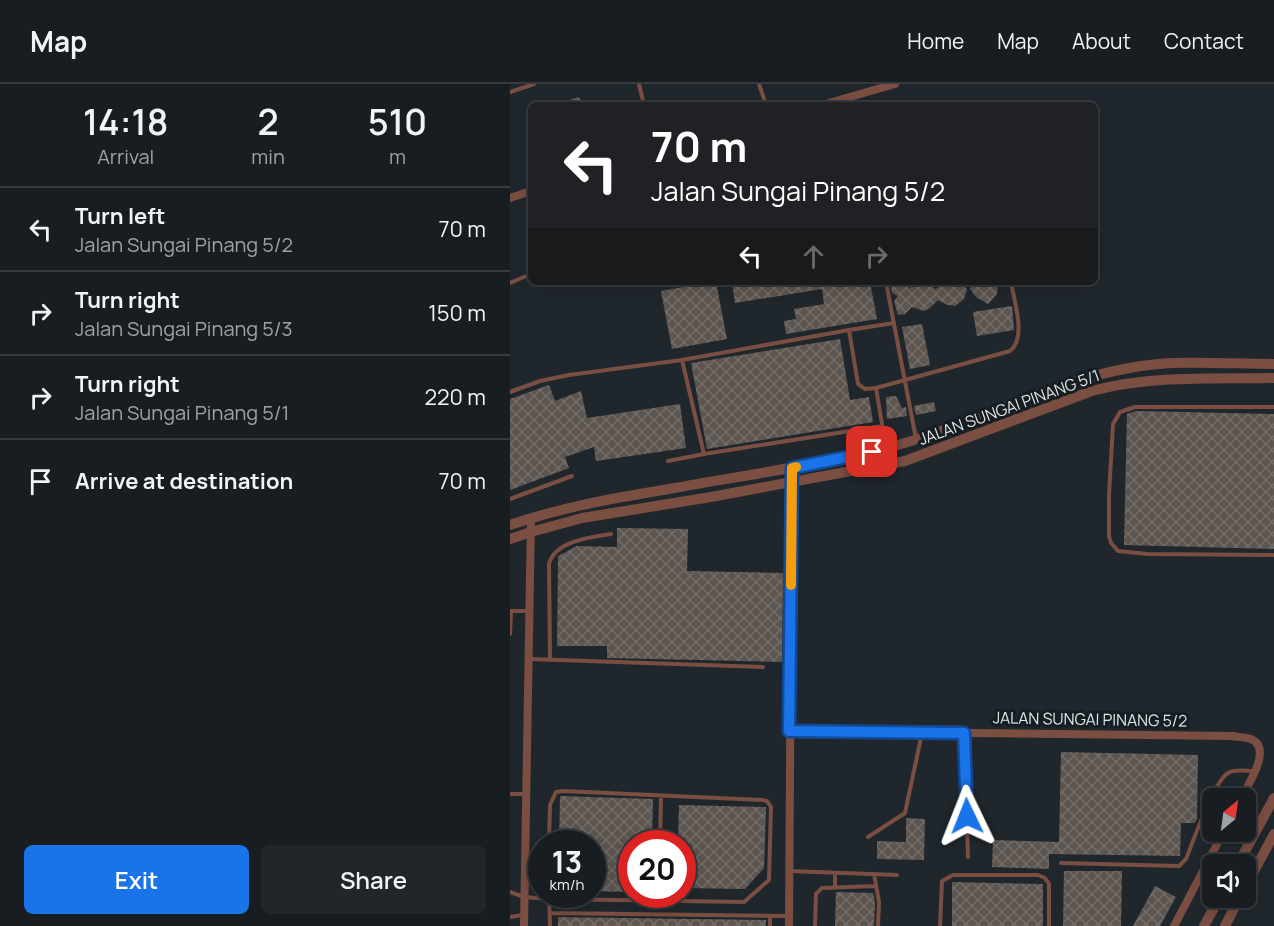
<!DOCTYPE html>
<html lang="en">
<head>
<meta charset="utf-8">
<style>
	body { margin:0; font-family:Manrope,sans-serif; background:#21262a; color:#f1f3f6; height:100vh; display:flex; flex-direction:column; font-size:22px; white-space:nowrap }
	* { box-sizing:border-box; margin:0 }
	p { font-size:20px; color:#9fa2a5 }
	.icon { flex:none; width:33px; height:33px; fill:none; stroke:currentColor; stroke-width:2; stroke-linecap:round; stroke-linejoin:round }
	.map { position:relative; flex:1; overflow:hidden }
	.drawer { display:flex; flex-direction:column; background:#181d21; width:510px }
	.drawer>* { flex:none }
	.hud { position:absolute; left:18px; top:18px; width:570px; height:183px; border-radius:9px; box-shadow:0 3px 15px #0003,0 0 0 2px #363b3f; background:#202124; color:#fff; overflow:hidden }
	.needle { width:39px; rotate:29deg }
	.tools { position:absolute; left:692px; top:704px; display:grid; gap:12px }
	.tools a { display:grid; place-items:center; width:54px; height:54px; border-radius:9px; background:#181d21; box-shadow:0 3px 15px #0003,0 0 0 2px #363b3f; font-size:30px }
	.speed { position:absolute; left:18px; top:746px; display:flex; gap:12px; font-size:30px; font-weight:700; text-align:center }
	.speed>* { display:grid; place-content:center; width:78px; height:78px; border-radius:50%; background:#181d21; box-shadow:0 3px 15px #0003,0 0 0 2px #363b3f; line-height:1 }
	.speed small { font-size:15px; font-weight:400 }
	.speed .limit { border:9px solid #d22; background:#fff; color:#111 }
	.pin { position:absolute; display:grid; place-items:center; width:51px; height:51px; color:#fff; margin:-26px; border-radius:12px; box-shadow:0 3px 9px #0006 }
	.me { position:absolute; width:66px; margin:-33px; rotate:358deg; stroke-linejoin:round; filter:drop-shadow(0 0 4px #0008) }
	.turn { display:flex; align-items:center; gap:21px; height:126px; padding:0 24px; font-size:27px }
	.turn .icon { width:78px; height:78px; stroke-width:2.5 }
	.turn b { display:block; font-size:42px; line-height:51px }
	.lanes { display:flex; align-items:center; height:57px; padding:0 24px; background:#0003; justify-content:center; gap:30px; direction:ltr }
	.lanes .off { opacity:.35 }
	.eta { display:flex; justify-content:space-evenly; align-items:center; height:102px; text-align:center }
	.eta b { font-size:36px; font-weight:600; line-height:42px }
	.primary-button { display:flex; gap:12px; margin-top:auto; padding:12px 24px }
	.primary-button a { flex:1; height:69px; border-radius:9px; background:#1a73e8; color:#fff; font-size:24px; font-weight:600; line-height:69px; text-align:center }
	.primary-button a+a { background:#21262a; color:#f1f3f6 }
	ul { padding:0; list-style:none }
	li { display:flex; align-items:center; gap:18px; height:84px; padding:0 24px; border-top:2px solid #363b3f }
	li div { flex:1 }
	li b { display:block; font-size:22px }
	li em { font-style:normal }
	header { display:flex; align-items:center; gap:36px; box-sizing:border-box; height:84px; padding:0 30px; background:#181d21; border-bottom:2px solid #363b3f }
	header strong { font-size:28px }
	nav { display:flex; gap:33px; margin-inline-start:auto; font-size:21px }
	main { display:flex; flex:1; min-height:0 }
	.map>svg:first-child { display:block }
	.building { fill:url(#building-cross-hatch) }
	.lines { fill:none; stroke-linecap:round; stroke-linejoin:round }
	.service { stroke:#7b4e42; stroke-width:4 }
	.minor { stroke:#7b4e42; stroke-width:8 }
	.tertiary { stroke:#7b4e42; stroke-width:10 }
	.route-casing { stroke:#114b97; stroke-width:15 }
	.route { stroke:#1a73e8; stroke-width:10 }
	.slow { stroke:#f59e0b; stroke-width:10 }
	.labels { text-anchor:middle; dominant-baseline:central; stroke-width:6; stroke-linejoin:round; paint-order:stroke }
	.street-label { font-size:16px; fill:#dfe4e7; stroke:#171e23 }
</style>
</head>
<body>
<header>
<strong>Map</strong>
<nav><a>Home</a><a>Map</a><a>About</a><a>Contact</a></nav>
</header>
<main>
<section class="drawer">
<div class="eta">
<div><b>14:18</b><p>Arrival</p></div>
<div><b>2</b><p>min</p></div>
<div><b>510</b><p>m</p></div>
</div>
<ul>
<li><svg class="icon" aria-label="left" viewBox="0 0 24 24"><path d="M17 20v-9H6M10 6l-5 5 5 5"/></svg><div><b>Turn left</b><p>Jalan Sungai Pinang 5/2</p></div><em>70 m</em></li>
<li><svg class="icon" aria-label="right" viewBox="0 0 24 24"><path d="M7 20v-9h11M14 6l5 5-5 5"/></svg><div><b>Turn right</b><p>Jalan Sungai Pinang 5/3</p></div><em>150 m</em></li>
<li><svg class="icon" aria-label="right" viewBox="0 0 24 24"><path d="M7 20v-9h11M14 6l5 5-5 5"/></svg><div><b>Turn right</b><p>Jalan Sungai Pinang 5/1</p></div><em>220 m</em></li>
<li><svg class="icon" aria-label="arrive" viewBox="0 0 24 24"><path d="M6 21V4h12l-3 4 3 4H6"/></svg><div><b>Arrive at destination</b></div><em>70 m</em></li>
</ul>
<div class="primary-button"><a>Exit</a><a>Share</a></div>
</section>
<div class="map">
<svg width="764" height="842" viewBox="0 0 764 842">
	<defs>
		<pattern id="building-cross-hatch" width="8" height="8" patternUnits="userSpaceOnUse" patternTransform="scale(1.5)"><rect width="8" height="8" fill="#5d554f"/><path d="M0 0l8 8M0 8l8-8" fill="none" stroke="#746d68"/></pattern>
	</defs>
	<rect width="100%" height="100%" fill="#20272c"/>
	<path class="building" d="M68,13L77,21H49V20Z
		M201,198H206L217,255L162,265L151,207Z
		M222,198H360L367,235L276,250L274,237L286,235L284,225L314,220L312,205L225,219Z
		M380,198H395L399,204L410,199L416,200L426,205L433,198H452L457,206L454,215L445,222L438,221L428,216L420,224L414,227L402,223L395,230L388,231L384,217L388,212L382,209Z
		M462,198H488L487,210L478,220L466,213L460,205Z
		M502,222L504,246L467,252L463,228Z
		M412,240L420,281L400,285L392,243Z
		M330,255L340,316L359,313L363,338L197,365L181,279Z
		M39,301L45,317L71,307L77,334L170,320L176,364L86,377L84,363L55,373L59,384L0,406V315Z
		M386,312L392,324L396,323L397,332L377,335L376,313Z
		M424,318L426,327L406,331L404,322Z
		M626,327L764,330V465L614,461L617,330Z
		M107,444L178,445L177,487L273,489L272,578L97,574V562H47L48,472L67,462L107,463Z
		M551,668L688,671L687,735L685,739H671L670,772L539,770V785L482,783L483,756L549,758Z
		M50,712L143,715L142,759H122V808L82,807V759H49Z
		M169,721L256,723L254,784L235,805L172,804V759H168Z
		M396,734L415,735L414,776L367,775V757L396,758Z
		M554,787H612L611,842H553Z
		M442,798L533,800V842H442Z
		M645,802L666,813L650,842H623Z
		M326,808L363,809L365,818L364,842H325Z
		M48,833L256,836V842H48Z"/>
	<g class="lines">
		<path class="service" d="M129,0L134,21
			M249,0L256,21
			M0,8L24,0
			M376,198L406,355
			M0,199L21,190
			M339,246L384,239
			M172,276L194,370L372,342
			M366,304L376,364
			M0,308L30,297L59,291L172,276L339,246L348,300L355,305L366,304L500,267C517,254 504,217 501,198
			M764,323H625L610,328L603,340L599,411V452L601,459L608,467L637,470L764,471
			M158,377L194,370
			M0,415L62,392
			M1,527H19
			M0,550L1,527
			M19,575L253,583
			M40,575L39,480C45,457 81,453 101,450
			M454,651L458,773
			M0,710H15
			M358,753L395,729L412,649
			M150,759L151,712
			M551,779L669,782L676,775C683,758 705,693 720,688C727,685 737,687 744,687
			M280,787L387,791
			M325,789V802
			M364,790L369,818L368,842
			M0,808L14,813L40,815L234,818L259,796L261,723L257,717L252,716L53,707L46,708L40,721L39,759
			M39,810L40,842
			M150,818V810
			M40,829L278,832
			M0,833L13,831
			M260,842V832
			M305,842L306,810L312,804L365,802
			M430,842L432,797L443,791H528L535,794L539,800V842"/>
		<path class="minor" d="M312,21L385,0
			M0,114L21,107
			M280,647L722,652C727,653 735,653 741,655C763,664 738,701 731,714
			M14,842L21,434
			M279,842L282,384
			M664,842L714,747"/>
		<path class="tertiary" d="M0,441C52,423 105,414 159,405C226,393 294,383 360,368C448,349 531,300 619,284C666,275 717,280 764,280
			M0,455L21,448L72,434L201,413L395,377L582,307C641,291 703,295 764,294
			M728,780L764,714
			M735,804L764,750
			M694,842L710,813
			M715,842L730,813"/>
	</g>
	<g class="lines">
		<defs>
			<path id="route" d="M362,368L282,384L279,647L454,649L457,732"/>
		</defs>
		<use href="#route" class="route-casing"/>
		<use href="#route" class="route"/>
		<path class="slow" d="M281,501L282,384L286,383"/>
	</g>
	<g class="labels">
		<g class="street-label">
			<text transform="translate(499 323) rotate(-20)">JALAN SUNGAI PINANG 5/1</text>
			<text transform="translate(580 635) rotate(1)">JALAN SUNGAI PINANG 5/2</text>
		</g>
	</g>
</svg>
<div class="tools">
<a><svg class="needle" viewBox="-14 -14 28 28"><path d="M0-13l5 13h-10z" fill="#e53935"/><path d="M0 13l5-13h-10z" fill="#9fa2a5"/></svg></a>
<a><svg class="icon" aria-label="sound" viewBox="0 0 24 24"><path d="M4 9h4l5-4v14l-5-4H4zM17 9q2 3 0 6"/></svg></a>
</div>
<div class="speed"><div>13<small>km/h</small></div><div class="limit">20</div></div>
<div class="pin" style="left:362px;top:368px;background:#d93025"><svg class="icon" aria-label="arrive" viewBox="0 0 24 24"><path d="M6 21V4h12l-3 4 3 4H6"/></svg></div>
<svg class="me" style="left:457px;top:732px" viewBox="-20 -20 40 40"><path d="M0-17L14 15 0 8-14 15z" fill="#1a73e8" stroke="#fff" stroke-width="4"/></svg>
<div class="hud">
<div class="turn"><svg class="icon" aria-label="left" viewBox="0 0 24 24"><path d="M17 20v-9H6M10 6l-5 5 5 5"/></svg><div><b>70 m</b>Jalan Sungai Pinang 5/2</div></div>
<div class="lanes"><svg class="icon" aria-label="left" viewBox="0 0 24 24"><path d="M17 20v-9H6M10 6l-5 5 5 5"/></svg><svg class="icon off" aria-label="ahead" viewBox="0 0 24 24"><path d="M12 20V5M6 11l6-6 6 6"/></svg><svg class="icon off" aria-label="right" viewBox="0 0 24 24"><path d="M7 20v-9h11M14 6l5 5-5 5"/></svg></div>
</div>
</div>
</main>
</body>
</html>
